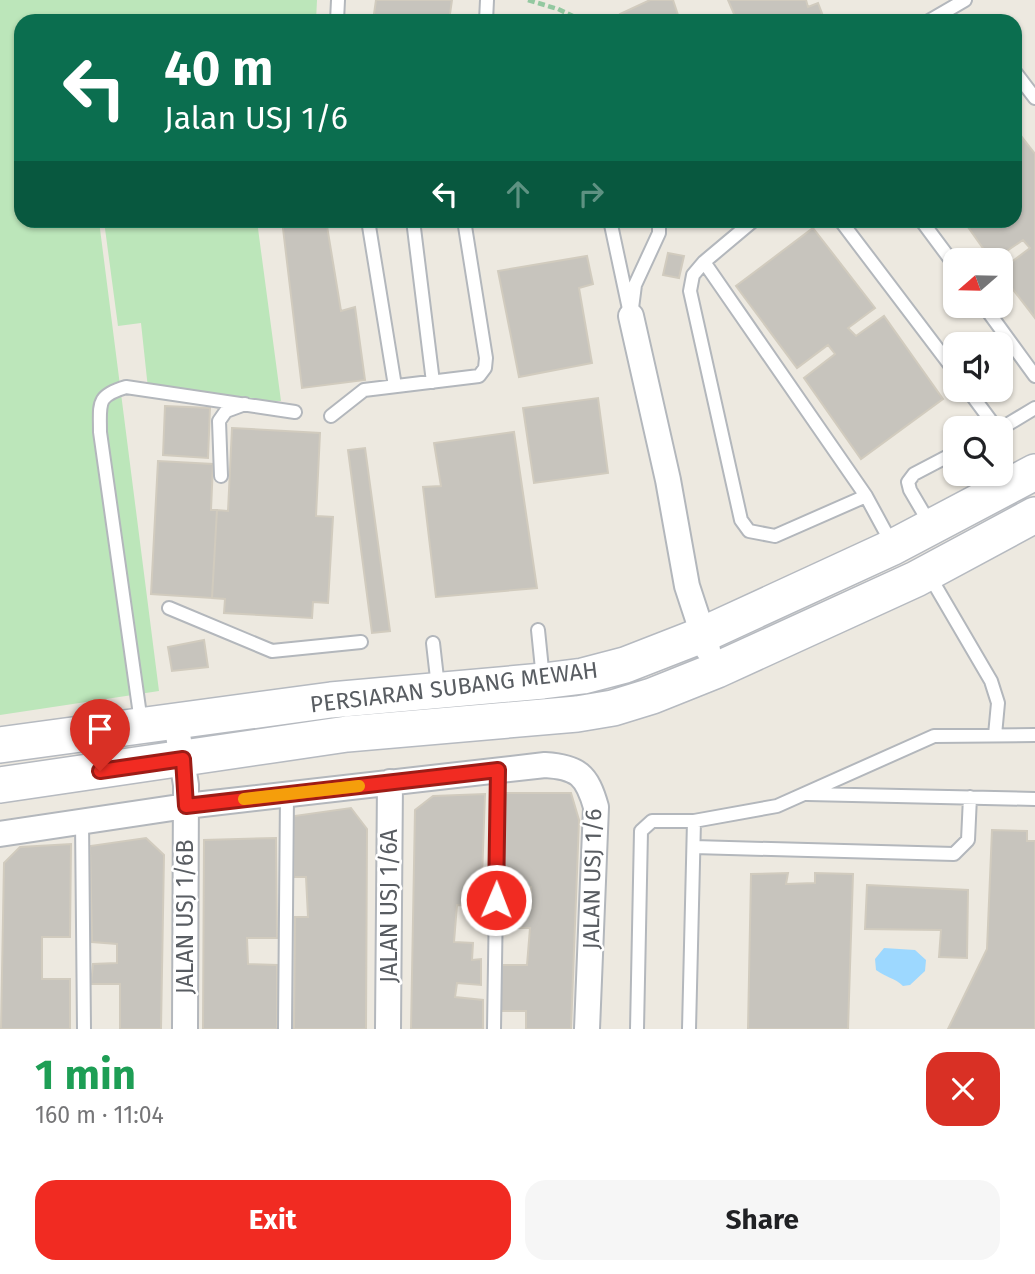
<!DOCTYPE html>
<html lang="en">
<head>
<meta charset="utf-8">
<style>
	body { margin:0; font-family:"Fira Sans",sans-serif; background:#f6f6f6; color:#202124; height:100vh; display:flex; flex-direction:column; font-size:26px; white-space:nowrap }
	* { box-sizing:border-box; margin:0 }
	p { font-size:23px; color:#757577 }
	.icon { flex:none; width:38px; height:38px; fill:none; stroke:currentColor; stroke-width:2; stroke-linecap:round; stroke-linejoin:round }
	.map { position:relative; height:1029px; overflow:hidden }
	.details { display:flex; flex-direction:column; background:#fff; flex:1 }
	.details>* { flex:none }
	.banner { position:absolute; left:14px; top:14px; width:1008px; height:214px; border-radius:21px; box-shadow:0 2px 5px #0004; background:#0b6e4f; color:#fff; overflow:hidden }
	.needle { width:46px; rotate:250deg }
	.fabs { position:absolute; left:943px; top:248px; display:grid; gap:14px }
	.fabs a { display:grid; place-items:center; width:70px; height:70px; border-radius:14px; background:#fff; box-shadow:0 2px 5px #0004; font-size:35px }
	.pin { position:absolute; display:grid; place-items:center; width:60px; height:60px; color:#fff; margin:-72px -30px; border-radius:50% 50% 50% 0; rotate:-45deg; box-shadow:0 0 7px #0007 }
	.pin .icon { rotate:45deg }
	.me { position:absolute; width:77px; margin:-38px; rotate:1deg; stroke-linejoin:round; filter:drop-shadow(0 0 5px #0008) }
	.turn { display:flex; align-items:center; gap:24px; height:147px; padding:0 35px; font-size:32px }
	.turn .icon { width:91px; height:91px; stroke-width:2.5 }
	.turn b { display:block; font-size:49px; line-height:60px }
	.lanes { display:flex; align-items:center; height:66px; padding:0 35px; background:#0003; justify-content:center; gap:35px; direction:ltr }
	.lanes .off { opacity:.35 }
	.round { display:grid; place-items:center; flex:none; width:74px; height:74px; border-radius:21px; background:#f6f6f6 }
	.head { display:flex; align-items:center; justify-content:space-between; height:119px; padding:0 35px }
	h1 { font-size:42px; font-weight:700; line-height:52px; color:#1e9e55 }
	.primary-button { display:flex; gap:14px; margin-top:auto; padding:14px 35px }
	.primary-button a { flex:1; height:80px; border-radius:21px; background:#f12b22; color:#fff; font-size:28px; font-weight:700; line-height:80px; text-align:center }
	.primary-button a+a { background:#f6f6f6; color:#202124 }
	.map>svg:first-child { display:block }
	.green { fill:#bce6ba }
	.water { fill:#9dd8ff }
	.building { fill:#c7c4bd; stroke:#d1cbbe; stroke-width:2 }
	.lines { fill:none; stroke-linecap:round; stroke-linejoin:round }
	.lane-casing { stroke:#b3b7bc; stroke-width:16 }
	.street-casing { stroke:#b3b7bc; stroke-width:28 }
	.secondary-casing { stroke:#b6bac0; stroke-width:38 }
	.path { stroke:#93c8a0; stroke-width:4.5; stroke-dasharray:7 3.5; stroke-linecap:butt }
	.lane { stroke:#fff; stroke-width:12 }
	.street { stroke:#fff; stroke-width:24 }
	.secondary { stroke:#fff; stroke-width:35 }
	.route-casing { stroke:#9d1c16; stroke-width:18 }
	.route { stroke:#f12b22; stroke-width:12 }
	.slow { stroke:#f59e0b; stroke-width:12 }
	.labels { text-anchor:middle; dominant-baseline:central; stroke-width:5; stroke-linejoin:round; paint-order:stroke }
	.street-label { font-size:23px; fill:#595d62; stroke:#fff }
</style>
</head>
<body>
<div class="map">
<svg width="1035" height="1029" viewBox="0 0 1035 1029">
	<rect width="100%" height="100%" fill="#ede9e0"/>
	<path class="green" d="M0,0H317L316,21H21V220L99,221L159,691L0,715Z
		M104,221H257L281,401L149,398L141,323L118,326Z"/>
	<path class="water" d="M884,948L915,950L926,960L925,971L910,985L903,986C895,978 885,977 876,970L875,959Z"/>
	<path class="building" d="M376,0H452L449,21H373Z
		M650,0H673L680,21H623L620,14Z
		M728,0H806L808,7L818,3L825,21H737Z
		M1015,128L1035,154V318L1001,274V270L1030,248L1023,240L992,261L963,220H1015Z
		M282,220H326L341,311L355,307L365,380L302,388Z
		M813,228L875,308L848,328L856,336L884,316L943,399L861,459L804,378L835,354L828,345L797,368L736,286Z
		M668,253L684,256L679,278L663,275Z
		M587,256L593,284L579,288L592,363L519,377L498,271Z
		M598,398L608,473L534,483L523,408Z
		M165,406L210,408L208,458L163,455Z
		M232,428L320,433L316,516L333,517L328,603L313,602L312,618L224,613L225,599L212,598L217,510L228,511Z
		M514,432L537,588L436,597L423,487L441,486L434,443Z
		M365,448L390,631L372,633L348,450Z
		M158,461L213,464L211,510H217L212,598L151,594Z
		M204,640L208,667L172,671L168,647Z
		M504,793H571L579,820L571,1029H526V1011H501L500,965H527L530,928H501V908H531V887L502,885Z
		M485,794L481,907L457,905L454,942L473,943L472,960L481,959V985L457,983L455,997L483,1000V1029H411L415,810L433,796Z
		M351,808L367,829L366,1029H294L295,917H308L306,877H294V816Z
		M992,830L1027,831V841H1035V1029H948L987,949Z
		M146,838L164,855L161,1029H120V984H91L93,964L117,963V944L92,942L90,846Z
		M276,838L277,938H247L248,964L277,965V1029H203L204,840Z
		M71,844L70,937H42V979H70V1029H1L4,863L20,847Z
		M788,873L786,884L815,883V873L853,874L848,1029H748L751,874Z
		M867,885L968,890L967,958L939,957L941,930L865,929Z"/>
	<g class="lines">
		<defs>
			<path id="lane" d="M337,21L338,0
				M486,21L487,0
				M929,21L965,0
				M1015,72L1035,98
				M368,220L395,386
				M413,220L433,382
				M610,220L629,309
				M754,220L704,262L693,275L690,291L741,520L749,531L775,536L866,496
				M840,220L956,373
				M921,220L956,267
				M704,262L866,496L892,544
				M984,306L1035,376
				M631,316L635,285L659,233V220
				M968,390L997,429
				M331,416L364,390L479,376L485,368L486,358L464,220
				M1000,429L1035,408
				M221,476L219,421L226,411L245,404
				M930,524L910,490L908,482L914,474L956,452
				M929,575L991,681L998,703L995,735
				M169,608L272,651L361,642
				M538,630L543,679
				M433,643L438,687
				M141,722L100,432C100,403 96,396 126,387L295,412
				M808,794L1035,799
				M82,821L84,1029
				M694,847L954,854L968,840L970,797
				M285,1029L287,794
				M494,1029L498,770
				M637,1029L641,831L652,821H694L777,806L934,736L1035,735
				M689,1029L694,821"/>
			<path id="street" d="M631,316L668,480L687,586L708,650
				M176,722L186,785L185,1029
				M0,834L186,806L545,765C578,767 587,775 596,807L587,1029
				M388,1029L390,782"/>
			<path id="secondary" d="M0,745L331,700L543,681L583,676L625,665L702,635L893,547L1035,472
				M0,785L347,734L577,714L613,708L652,696L717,670L916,579L1035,515"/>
		</defs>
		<use href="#lane" class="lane-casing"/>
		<use href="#street" class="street-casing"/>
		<use href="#secondary" class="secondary-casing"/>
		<path class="path" d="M528,0L558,9L583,21"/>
		<use href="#lane" class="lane"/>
		<use href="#street" class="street"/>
		<use href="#secondary" class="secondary"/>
	</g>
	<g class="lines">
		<defs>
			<path id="route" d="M100,771L183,759L186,806L498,770L496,900"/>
		</defs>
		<use href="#route" class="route-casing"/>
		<use href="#route" class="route"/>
		<path class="slow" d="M244,799L359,786"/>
	</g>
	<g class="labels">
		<g class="street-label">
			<text transform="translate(454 687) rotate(-7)">PERSIARAN SUBANG MEWAH</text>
			<text transform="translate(592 879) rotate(-89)">JALAN USJ 1/6</text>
			<text transform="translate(389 906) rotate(-90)">JALAN USJ 1/6A</text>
			<text transform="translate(185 917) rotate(-90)">JALAN USJ 1/6B</text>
		</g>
	</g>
</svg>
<div class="fabs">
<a><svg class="needle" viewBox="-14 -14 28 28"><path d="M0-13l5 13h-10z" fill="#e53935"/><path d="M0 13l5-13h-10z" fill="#757577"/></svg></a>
<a><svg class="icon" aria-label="sound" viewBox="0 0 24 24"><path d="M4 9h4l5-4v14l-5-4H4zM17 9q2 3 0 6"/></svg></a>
<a><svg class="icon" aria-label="search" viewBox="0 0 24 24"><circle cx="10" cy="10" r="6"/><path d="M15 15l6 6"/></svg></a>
</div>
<div class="pin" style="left:100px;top:771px;background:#d93025"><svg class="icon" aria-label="arrive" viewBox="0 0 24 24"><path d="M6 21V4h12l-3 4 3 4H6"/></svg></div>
<svg class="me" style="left:496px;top:900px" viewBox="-20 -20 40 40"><circle r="17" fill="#f12b22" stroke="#fff" stroke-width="3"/><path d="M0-11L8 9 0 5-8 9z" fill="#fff"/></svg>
<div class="banner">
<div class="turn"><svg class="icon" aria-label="left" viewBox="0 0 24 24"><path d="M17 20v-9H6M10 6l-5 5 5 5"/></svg><div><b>40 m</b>Jalan USJ 1/6</div></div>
<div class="lanes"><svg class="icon" aria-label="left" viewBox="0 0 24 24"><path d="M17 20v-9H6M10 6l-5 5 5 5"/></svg><svg class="icon off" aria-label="ahead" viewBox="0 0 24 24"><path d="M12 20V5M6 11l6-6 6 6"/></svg><svg class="icon off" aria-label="right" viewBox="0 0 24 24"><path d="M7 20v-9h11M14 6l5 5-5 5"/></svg></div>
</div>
</div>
<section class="details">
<div class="head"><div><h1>1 min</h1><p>160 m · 11:04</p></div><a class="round" style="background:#d93025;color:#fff"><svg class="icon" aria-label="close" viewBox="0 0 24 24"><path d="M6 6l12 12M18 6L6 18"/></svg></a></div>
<div class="primary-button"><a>Exit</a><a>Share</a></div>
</section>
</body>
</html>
